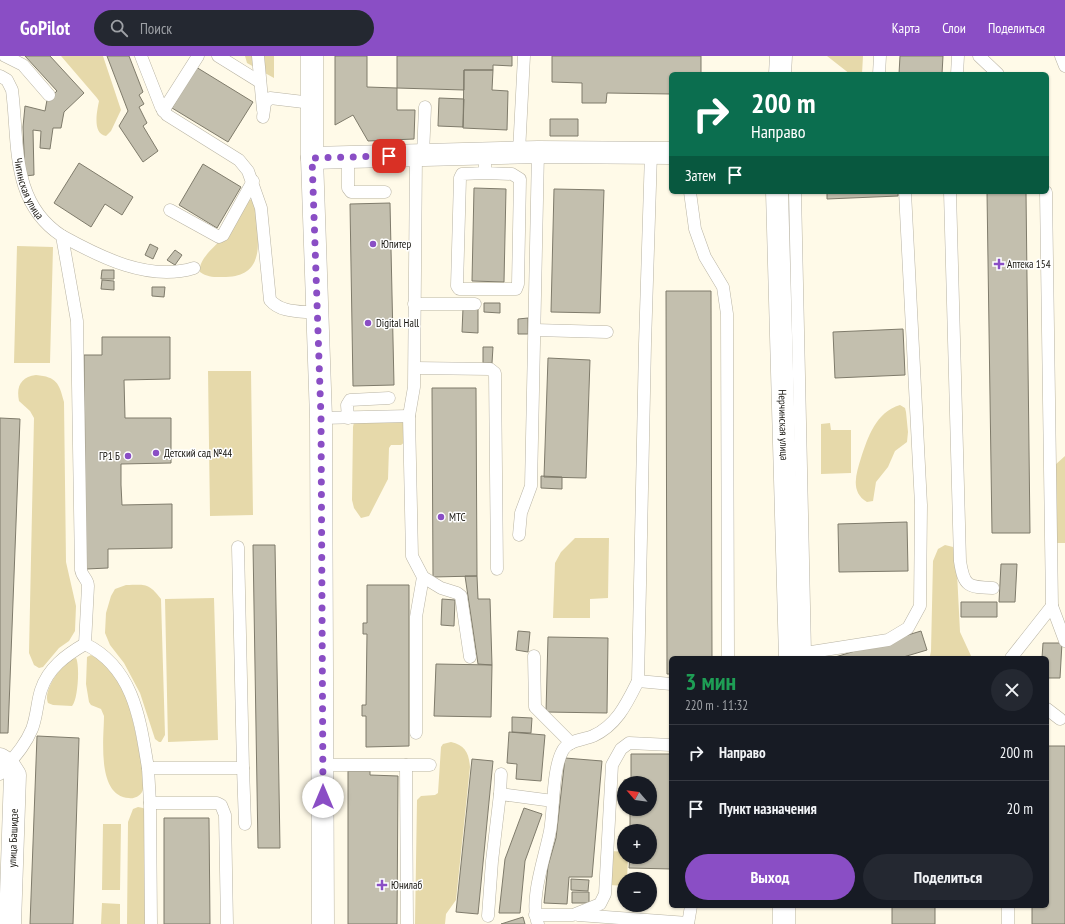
<!DOCTYPE html>
<html lang="ru">
<head>
<meta charset="utf-8">
<style>
	body { margin:0; font-family:"PT Sans Narrow",sans-serif; background:#242831; color:#f1f3f6; height:100vh; display:flex; flex-direction:column; font-size:15px; white-space:nowrap }
	* { box-sizing:border-box; margin:0 }
	p { font-size:13px; color:#9ea1a6 }
	.icon { flex:none; width:22px; height:22px; fill:none; stroke:currentColor; stroke-width:2; stroke-linecap:round; stroke-linejoin:round }
	.map { position:relative; flex:1; overflow:hidden }
	.drawer { position:absolute; left:669px; top:600px; width:380px; height:252px; display:flex; flex-direction:column; background:#171b24; border-radius:6px; box-shadow:0 1px 3px #0004 }
	.drawer>* { flex:none }
	.hud { position:absolute; left:669px; top:16px; width:380px; height:122px; border-radius:6px; box-shadow:0 1px 3px #0004; background:#0b6e4f; color:#fff; overflow:hidden }
	.needle { width:26px; rotate:298deg }
	.tools { position:absolute; left:617px; top:720px; display:grid; gap:8px }
	.tools a { display:grid; place-items:center; width:40px; height:40px; border-radius:50%; background:#171b24; box-shadow:0 1px 3px #0004; font-size:20px }
	.pin { position:absolute; display:grid; place-items:center; width:34px; height:34px; color:#fff; margin:-17px; border-radius:8px; box-shadow:0 2px 6px #0006 }
	.me { position:absolute; width:44px; margin:-22px; rotate:0deg; stroke-linejoin:round; filter:drop-shadow(0 0 3px #0008) }
	.turn { display:flex; align-items:center; gap:14px; height:84px; padding:0 16px; font-size:18px }
	.turn .icon { width:52px; height:52px; stroke-width:2.5 }
	.turn b { display:block; font-size:28px; line-height:34px }
	.then { display:flex; align-items:center; height:38px; padding:0 16px; background:#0003; gap:8px; font-size:15px }
	.round { display:grid; place-items:center; flex:none; width:42px; height:42px; border-radius:21px; background:#242831 }
	.head { display:flex; align-items:center; justify-content:space-between; height:68px; padding:0 16px }
	h1 { font-size:24px; font-weight:700; line-height:30px; color:#1e9e55 }
	.primary-button { display:flex; gap:8px; margin-top:auto; padding:8px 16px }
	.primary-button a { flex:1; height:46px; border-radius:24px; background:#8a4ec5; color:#fff; font-size:16px; font-weight:700; line-height:46px; text-align:center }
	.primary-button a+a { background:#242831; color:#f1f3f6 }
	ul { padding:0; list-style:none }
	li { display:flex; align-items:center; gap:12px; height:56px; padding:0 16px; border-top:1px solid #363941 }
	li div { flex:1 }
	li b { display:block; font-size:15px }
	li em { font-style:normal }
	header { display:flex; align-items:center; gap:24px; box-sizing:border-box; height:56px; padding:0 20px; background:#8a4ec5; color:#fff }
	header strong { font-size:19px }
	nav { display:flex; gap:22px; margin-inline-start:auto; font-size:14px }
	.search { width:280px; height:36px; background:#242831; display:flex; align-items:center; gap:10px; box-sizing:border-box; padding:0 14px; border-radius:22px; color:#9ea1a6; font-size:15px }
	.map>svg:first-child { display:block }
	.green { fill:#e6d9aa }
	.building { fill:#c3bfae; stroke:#7f7b6b }
	.lines { fill:none; stroke-linecap:round; stroke-linejoin:round }
	.service-casing { stroke:#b8b3a3; stroke-width:13 }
	.minor-casing { stroke:#b8b3a3; stroke-width:23 }
	.tertiary-casing { stroke:#b8b3a3; stroke-width:23 }
	.primary-casing { stroke:#b8b3a3; stroke-width:23 }
	.service { stroke:#fff; stroke-width:12 }
	.minor { stroke:#fff; stroke-width:22 }
	.tertiary { stroke:#fff; stroke-width:22 }
	.primary { stroke:#fff; stroke-width:22 }
	.route { stroke:#8a4ec5; stroke-width:7; stroke-dasharray:0 12.6 }
	.poi-dot { fill:#8a4ec5; stroke:#fff; stroke-width:1.5 }
	.labels { text-anchor:middle; dominant-baseline:central; stroke-width:3; stroke-linejoin:round; paint-order:stroke }
	.street-label { font-size:11px; fill:#181610; stroke:#fff }
	.poi-label { font-size:11px; fill:#181610; stroke:#fff; text-anchor:start }
</style>
</head>
<body>
<header>
<strong>GoPilot</strong>
<div class="search"><svg class="icon" aria-label="search" viewBox="0 0 24 24"><circle cx="10" cy="10" r="6"/><path d="M15 15l6 6"/></svg>Поиск</div>
<nav><a>Карта</a><a>Слои</a><a>Поделиться</a></nav>
</header>
<div class="map">
<svg width="1065" height="868" viewBox="0 0 1065 868">
	<rect width="100%" height="100%" fill="#fffae8"/>
	<path class="green" d="M61,0H103L121,54L111,75L106,80C92,78 97,55 99,45L97,42Z
		M245,0H274V22L247,7Z
		M827,0H863L862,18H850Z
		M249,143L252,144L256,152C257,181 268,220 226,221C217,221 208,222 200,216C198,203 215,191 222,182C232,171 240,156 249,143Z
		M17,190L53,191L50,307H14Z
		M208,315H251L253,459L210,460Z
		M36,319C57,321 59,327 64,346L66,506L76,550L75,575L69,585L59,592L43,611L39,612L34,609L29,597L34,362L30,355L19,345C16,330 21,321 36,319Z
		M900,349L905,352L906,356L908,376L907,386L895,395L888,411L876,426L873,445L867,446C850,436 856,418 861,402C868,381 876,356 900,349Z
		M403,365L405,386L401,389H391L389,392L388,423L369,460L361,462L354,452L352,444L353,371L354,366Z
		M830,367L831,374H851V417L821,418V368Z
		M1065,400V487H1057L1055,409Z
		M575,482H609L608,542L590,543V562H553L555,507L561,496Z
		M945,489L953,491L956,497L960,576L972,602H927L930,600L931,595L933,505L938,493Z
		M126,529C145,529 148,526 161,543L165,679L161,686H159L155,683L140,637L124,607L110,589L105,577L106,557L111,540L115,533Z
		M214,542L218,684L168,686L165,543Z
		M91,599C107,606 120,625 126,640C131,654 148,726 142,736C139,741 133,743 129,742C96,740 104,682 104,660L101,653L91,649L89,646L86,628L87,601Z
		M76,602C80,609 78,644 72,650L53,649L48,647C42,634 64,604 76,602Z
		M451,686C465,689 469,697 470,711L456,844L446,858L445,868H415L417,744L421,740L435,739L438,737L441,691L443,688Z
		M138,751L143,752L146,754L147,868H127L128,766L133,753Z
		M103,768H121L120,834H102Z
		M612,795L624,796V801H628L627,823H624V830L610,829Z
		M102,847L120,848V868H101Z"/>
	<path class="building" d="M25,0H50L84,37L64,56L61,72H53L50,93L40,92L41,75L33,74L34,119L25,120L23,71L25,50L45,55L47,44L57,35Z
		M107,0H129L143,36L139,39L144,48L139,51L147,67L143,70L158,95L143,106L119,70L128,55Z
		M335,0H367V31L397,32V54H415L414,83L368,85L353,59L335,69Z
		M397,0H512V10L493,9V14H464V34L397,32Z
		M552,0H701V18H671V38L607,37L606,47H582V27L552,26Z
		M900,0H943L942,18H899Z
		M196,11L253,46L228,86L172,52Z
		M464,14H493L492,34L508,35L507,74L463,72Z
		M439,42L464,43L463,71L438,70Z
		M550,63H578V80H550Z
		M79,107L133,141L122,159L105,148L91,171L54,147Z
		M203,108L241,131L217,172L179,149Z
		M474,132L506,133L504,226L472,225Z
		M554,133L604,134L600,257L551,256Z
		M827,136H898V140L827,143Z
		M987,136H1026L1030,477H992Z
		M390,147L394,329L353,330L350,148Z
		M150,188L158,192L153,203L145,199Z
		M175,194L182,199L175,209L167,204Z
		M102,214H114V223H101Z
		M102,224L114,225V234L101,233Z
		M152,231H165L164,241L152,240Z
		M666,235H711L712,602H671V618H667Z
		M484,247H500V257L484,256Z
		M463,252H478V277L462,276Z
		M528,262V278H518V263Z
		M903,273L905,319L835,322L833,276Z
		M102,281H170V323L124,324L125,362H171V407L121,408V429L122,449L172,448V492L108,493V512L86,513L84,299H102Z
		M483,291H493L492,307H483Z
		M548,302L590,304L586,422L544,421Z
		M432,332H476L477,520L433,521Z
		M0,362L20,363L8,677H0Z
		M541,420L562,421V433L541,432Z
		M907,466L908,515L839,516L838,468Z
		M253,489H275L280,792H258Z
		M1001,508H1017L1015,546H999Z
		M465,520H477L478,543H490L492,609L478,608Z
		M367,529H409V690L366,691V660H362V649H366L367,578H363V567H367Z
		M442,543L455,544L454,570L441,569Z
		M961,546H997V561H961Z
		M518,575L530,576L528,596L516,594Z
		M921,575L927,594L900,602H832Z
		M548,581L608,582L607,657L546,656Z
		M1043,587H1062L1060,622H1047V602H1042Z
		M436,608L492,609L491,661L434,660Z
		M512,661L532,662L531,677L512,676Z
		M509,676L545,679L541,725L516,723L517,708L507,707Z
		M37,680L79,682L73,868H30Z
		M1047,690H1065V868H1032V850H1047Z
		M631,698H671V813L629,812L630,801H650V775H630V753H650V727H624L623,739L624,724H631Z
		M565,702L602,705L592,821H569L567,848L544,847L548,810L556,782Z
		M472,703L493,705L478,858L456,856Z
		M348,715H370V719L398,720L397,868H348Z
		M524,752L542,758L525,805L520,857H499L505,803Z
		M164,762H209L210,868H164Z
		M571,823L589,824L588,835L571,834Z
		M572,836H589V847H572Z
		M892,850H935V868H892Z
		M523,861L525,868H501Z"/>
	<g class="lines">
		<defs>
			<g id="service">
				<path d="M5,0L23,9L49,39"/>
				<path d="M141,0L161,51L167,59L239,104L248,115L261,152L270,244C281,257 300,255 316,257"/>
				<path d="M218,0L260,26"/>
				<path d="M258,0L263,54"/>
				<path d="M979,0L998,18"/>
				<path d="M1061,0L1065,10"/>
				<path d="M879,18L880,0"/>
				<path d="M957,18L958,0"/>
				<path id="s1" d="M0,20L7,24L12,34C19,87 10,146 62,180L77,265L81,514C82,521 88,523 88,530L85,588C134,612 140,664 148,712"/>
				<path d="M163,55L198,0"/>
				<path d="M263,61L265,47L270,42L312,47"/>
				<path d="M519,96L524,0"/>
				<path d="M416,99L414,331L409,360L412,500L423,521L441,532L457,537L461,540L470,601"/>
				<path d="M423,99L425,51"/>
				<path d="M348,100V132L351,136H385"/>
				<path d="M485,117L462,118L460,122L457,230L459,233H516L518,228L520,123L512,118L485,117V98"/>
				<path d="M690,136L695,173L705,201L723,231L727,258L728,602"/>
				<path d="M795,136L805,597"/>
				<path d="M950,136L960,505C964,531 968,531 993,532"/>
				<path d="M1046,136L1052,550"/>
				<path d="M170,154L219,181L223,179L253,125"/>
				<path d="M62,180C100,201 149,226 194,212"/>
				<path d="M414,248H475"/>
				<path d="M535,274L607,276"/>
				<path d="M415,312L490,313L495,317L497,513"/>
				<path d="M321,362L409,360"/>
				<path d="M348,362L347,349L350,344L389,342"/>
				<path d="M519,479L521,457L531,430L538,96"/>
				<path d="M238,491L243,712"/>
				<path d="M790,597H805L888,584L908,572L920,550L921,449L905,136"/>
				<path d="M534,600L535,651L571,687"/>
				<path d="M1011,602L1052,550L1065,585"/>
				<path d="M638,625L671,628"/>
				<path d="M1047,653L1060,663"/>
				<path d="M416,677V561L423,521"/>
				<path d="M323,709H430"/>
				<path d="M406,709L407,868"/>
				<path d="M0,718C12,703 24,692 32,673C37,660 37,646 41,634C48,612 66,599 85,588"/>
				<path d="M500,738L501,718"/>
				<path d="M150,747H217L221,749L225,759L227,868"/>
				<path d="M1008,850V868"/>
				<path d="M535,859H573L600,848L605,838L612,709L621,693L629,687L671,689"/>
				<path d="M578,859L688,867"/>
				<path d="M488,860L492,805L500,738L553,745"/>
				<path d="M151,868L150,747L148,712H243L245,768"/>
				<path d="M538,868C529,844 545,801 550,775C554,754 552,713 563,694C569,684 583,684 593,680C617,669 627,647 638,625L645,288L651,97"/>
				<path d="M688,868L691,850"/>
			</g>
			<path id="minor" d="M0,703L8,708L15,719L10,868"/>
			<g id="tertiary">
				<path d="M780,18L781,0"/>
				<path d="M312,102L538,96L671,97"/>
				<path id="s2" d="M777,136L790,602"/>
				<path d="M784,868V850"/>
			</g>
			<path id="primary" d="M312,0V102L321,362L323,868"/>
		</defs>
		<use href="#service" class="service-casing"/>
		<use href="#minor" class="minor-casing"/>
		<use href="#tertiary" class="tertiary-casing"/>
		<use href="#primary" class="primary-casing"/>
		<use href="#service" class="service"/>
		<use href="#minor" class="minor"/>
		<use href="#tertiary" class="tertiary"/>
		<use href="#primary" class="primary"/>
	</g>
	<g class="lines">
		<path class="route" d="M323,741L321,362L312,102L389,100"/>
	</g>
	<g class="poi-dot">
		<circle cx="373" cy="188" r="4"/>
		<path d="M997 202h4v4h4v4h-4v4h-4v-4h-4v-4h4z"/>
		<circle cx="368" cy="267" r="4"/>
		<circle cx="156" cy="397" r="4"/>
		<circle cx="128" cy="400" r="4"/>
		<circle cx="441" cy="461" r="4"/>
		<path d="M380 823h4v4h4v4h-4v4h-4v-4h-4v-4h4z"/>
	</g>
	<g class="labels">
		<g class="street-label">
			<text stroke="none"><textPath href="#s1" startOffset="120">Читинская улица</textPath></text>
			<text stroke="none"><textPath href="#s2" startOffset="233">Нерчинская улица</textPath></text>
			<text transform="translate(13 782) rotate(-88)">улица Башидзе</text>
		</g>
		<g class="poi-label">
			<text x="381" y="188">Юпитер</text>
			<text x="1007" y="208">Аптека 154</text>
			<text x="376" y="267">Digital Hall</text>
			<text x="164" y="397">Детский сад №44</text>
			<text x="120" y="400" text-anchor="end">ГР1 Б</text>
			<text x="449" y="461">МТС</text>
			<text x="391" y="829">Юнилаб</text>
		</g>
	</g>
</svg>
<div class="tools">
<a><svg class="needle" viewBox="-14 -14 28 28"><path d="M0-13l5 13h-10z" fill="#e53935"/><path d="M0 13l5-13h-10z" fill="#9ea1a6"/></svg></a>
<a>+</a>
<a>−</a>
</div>
<div class="pin" style="left:389px;top:100px;background:#d93025"><svg class="icon" aria-label="arrive" viewBox="0 0 24 24"><path d="M6 21V4h12l-3 4 3 4H6"/></svg></div>
<svg class="me" style="left:323px;top:741px" viewBox="-20 -20 40 40"><circle r="19" fill="#fff"/><path d="M0-13L10 11 0 6-10 11z" fill="#8a4ec5"/></svg>
<div class="hud">
<div class="turn"><svg class="icon" aria-label="right" viewBox="0 0 24 24"><path d="M7 20v-9h11M14 6l5 5-5 5"/></svg><div><b>200 m</b>Направо</div></div>
<div class="then">Затем<svg class="icon" aria-label="arrive" viewBox="0 0 24 24"><path d="M6 21V4h12l-3 4 3 4H6"/></svg></div>
</div>
<section class="drawer">
<div class="head"><div><h1>3 мин</h1><p>220 m · 11:32</p></div><a class="round"><svg class="icon" aria-label="close" viewBox="0 0 24 24"><path d="M6 6l12 12M18 6L6 18"/></svg></a></div>
<ul>
<li><svg class="icon" aria-label="right" viewBox="0 0 24 24"><path d="M7 20v-9h11M14 6l5 5-5 5"/></svg><div><b>Направо</b></div><em>200 m</em></li>
<li><svg class="icon" aria-label="arrive" viewBox="0 0 24 24"><path d="M6 21V4h12l-3 4 3 4H6"/></svg><div><b>Пункт назначения</b></div><em>20 m</em></li>
</ul>
<div class="primary-button"><a>Выход</a><a>Поделиться</a></div>
</section>
</div>
</body>
</html>
